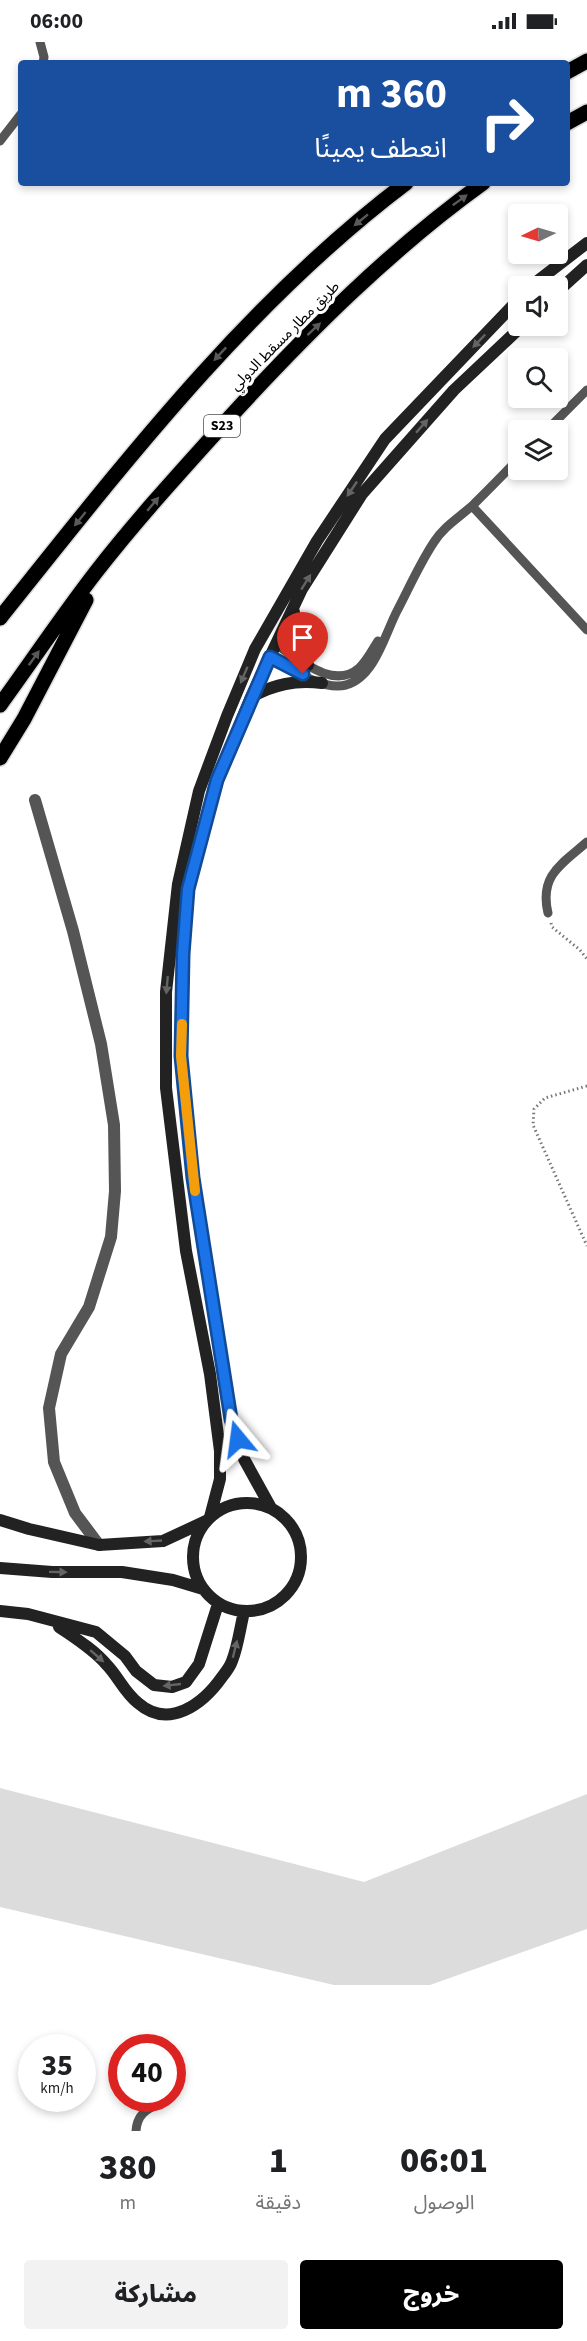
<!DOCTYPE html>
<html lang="ar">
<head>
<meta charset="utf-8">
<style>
	body { margin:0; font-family:"Source Sans 3","Noto Sans Arabic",sans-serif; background:#f2f2f2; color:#202124; direction:rtl; height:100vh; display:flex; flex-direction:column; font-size:22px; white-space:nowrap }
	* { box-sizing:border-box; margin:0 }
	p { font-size:20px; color:#757577 }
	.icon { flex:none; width:33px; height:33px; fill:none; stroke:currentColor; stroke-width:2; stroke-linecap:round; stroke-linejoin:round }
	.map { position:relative; height:2089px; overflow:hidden; direction:ltr }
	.details { display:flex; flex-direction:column; background:#fff; flex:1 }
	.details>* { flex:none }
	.banner { position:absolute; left:18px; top:18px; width:552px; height:126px; border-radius:6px; box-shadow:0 3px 9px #0003; direction:rtl; background:#1a4fa0; color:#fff; overflow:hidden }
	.needle { width:39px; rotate:265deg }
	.controls { position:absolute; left:508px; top:162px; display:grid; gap:12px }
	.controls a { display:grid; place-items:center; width:60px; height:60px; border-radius:6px; background:#fff; box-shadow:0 3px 9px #0003; font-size:30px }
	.speed { position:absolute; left:18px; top:1992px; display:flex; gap:12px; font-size:30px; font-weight:700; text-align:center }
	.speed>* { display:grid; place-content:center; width:78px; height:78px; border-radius:50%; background:#fff; box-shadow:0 3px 9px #0003; line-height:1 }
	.speed small { font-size:15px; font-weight:400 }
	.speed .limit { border:9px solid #d22; background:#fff; color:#111 }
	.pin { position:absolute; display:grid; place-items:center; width:51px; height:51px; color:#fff; margin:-62px -26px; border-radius:50% 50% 50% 0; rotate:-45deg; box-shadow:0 0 6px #0007 }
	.pin .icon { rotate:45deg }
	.me { position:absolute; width:66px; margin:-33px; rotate:344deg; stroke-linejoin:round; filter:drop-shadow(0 0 4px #0008) }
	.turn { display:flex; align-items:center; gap:21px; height:126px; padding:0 24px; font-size:27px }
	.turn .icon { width:78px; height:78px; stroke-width:2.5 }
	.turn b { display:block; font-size:42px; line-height:51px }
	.eta { display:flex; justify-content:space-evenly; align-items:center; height:102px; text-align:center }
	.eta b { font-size:36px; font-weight:800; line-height:42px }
	.cta { display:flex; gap:12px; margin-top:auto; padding:12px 24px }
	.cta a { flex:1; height:69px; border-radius:6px; background:#000; color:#fff; font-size:24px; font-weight:800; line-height:69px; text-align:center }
	.cta a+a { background:#f2f2f2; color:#202124 }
	.status { display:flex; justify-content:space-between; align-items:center; height:42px; padding:0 30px; background:#fff; direction:ltr }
	.status svg { height:16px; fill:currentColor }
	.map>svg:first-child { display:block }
	.green { fill:#dcdcdc }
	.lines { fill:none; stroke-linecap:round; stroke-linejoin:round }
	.primary-casing { stroke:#dbdbdb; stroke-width:18 }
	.path { stroke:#777; stroke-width:3; stroke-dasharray:1.5 3; stroke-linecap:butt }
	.lane { stroke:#555; stroke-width:9 }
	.street { stroke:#555; stroke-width:12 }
	.secondary { stroke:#222; stroke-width:12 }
	.primary { stroke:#000; stroke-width:15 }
	.oneway { fill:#595959 }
	.oneway2 { fill:#646464 }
	.route-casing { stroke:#114b97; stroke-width:15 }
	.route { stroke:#1a73e8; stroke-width:10 }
	.slow { stroke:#f59e0b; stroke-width:10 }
	.labels { text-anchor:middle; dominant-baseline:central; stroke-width:6; stroke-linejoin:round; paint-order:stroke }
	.shield { fill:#fff; stroke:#4c4c4c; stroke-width:1.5 }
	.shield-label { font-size:14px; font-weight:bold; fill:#000 }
	.street-label { font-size:15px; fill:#000; stroke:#fff }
</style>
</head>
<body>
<div class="status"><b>06:00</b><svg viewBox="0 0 49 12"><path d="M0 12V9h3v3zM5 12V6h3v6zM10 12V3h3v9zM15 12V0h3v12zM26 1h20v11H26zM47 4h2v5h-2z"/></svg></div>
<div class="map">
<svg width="587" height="2089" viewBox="0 0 587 2089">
	<rect width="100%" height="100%" fill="#fff"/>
	<path class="green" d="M0,1746L364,1840L587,1752V1887L430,1943H334L0,1865Z"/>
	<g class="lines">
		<defs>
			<path id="primary" d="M567,30L587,19
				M567,81L587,70
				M0,576C124,421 247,261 406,141
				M0,663C32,619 62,574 96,530C138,476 184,426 230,375C307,291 390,208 483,141
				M0,716L24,677L86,558"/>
		</defs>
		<use href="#primary" class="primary-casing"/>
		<path class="path" d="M551,881L552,885L580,908L587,917
			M587,1044L545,1056L534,1067L533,1083L587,1204"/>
		<path class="lane" d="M40,0L44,15L43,21
			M0,99L21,72
			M547,388L587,348
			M472,464L587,588
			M275,602C298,616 333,649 359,626C367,619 372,608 378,599
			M270,615C291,626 321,649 346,643C375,635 385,592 397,569C409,546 420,521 434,500C444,484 460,475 474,462C489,447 504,432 519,416
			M548,871C539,833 562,822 587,800
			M136,2089C137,2074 145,2067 159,2062"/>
		<path class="street" d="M35,758L73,889L101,1002L114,1083L115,1149L111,1195L89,1265L61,1312L49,1366L54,1420L75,1471L99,1503"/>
		<path class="secondary" d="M531,244L587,201
			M558,249L587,223
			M294,570C293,590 298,605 308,623
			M251,655C275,642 295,638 322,641
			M193 1515a54 54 0 1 1 108 0a54 54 0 1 1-108 0Z
			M271,1466L244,1417L231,1377L193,1136L181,1014L183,912L188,847L217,738L251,655L302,547L362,452L454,348L522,284
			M210,1475L220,1437V1409L210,1332L186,1209L166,1046V950L178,842L199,749L227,674L255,607L317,499L385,397L519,257
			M0,1478L29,1487L99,1503L163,1499L206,1479
			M0,1526L52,1530H122L173,1538L203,1547
			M0,1569L28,1572L96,1590L125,1614L136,1629L154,1643L172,1645L186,1640L199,1622L218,1562
			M59,1585C75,1596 93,1607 106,1622C118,1634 124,1650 138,1661C169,1688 203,1662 222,1635C226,1630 230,1625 232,1619C238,1604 240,1586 244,1570"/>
		<use href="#primary" class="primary"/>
	</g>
	<defs><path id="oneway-solid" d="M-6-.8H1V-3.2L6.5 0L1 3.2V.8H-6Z" transform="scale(1.5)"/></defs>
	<g class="oneway">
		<use href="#oneway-solid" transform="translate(460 158) rotate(-36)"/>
		<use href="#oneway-solid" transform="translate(361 178) rotate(141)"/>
		<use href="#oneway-solid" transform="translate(314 287) rotate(-43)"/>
		<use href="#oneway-solid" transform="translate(220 312) rotate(133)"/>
		<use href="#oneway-solid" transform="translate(153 462) rotate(-50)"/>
		<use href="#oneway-solid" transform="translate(80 477) rotate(129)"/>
		<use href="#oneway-solid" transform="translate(34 616) rotate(-54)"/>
	</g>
	<g class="oneway2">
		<use href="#oneway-solid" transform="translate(479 299) rotate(134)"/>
		<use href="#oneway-solid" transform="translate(422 384) rotate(-49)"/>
		<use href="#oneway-solid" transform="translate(352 447) rotate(124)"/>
		<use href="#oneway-solid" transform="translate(306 540) rotate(-58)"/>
		<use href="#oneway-solid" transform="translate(244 633) rotate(113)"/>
		<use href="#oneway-solid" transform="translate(167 943) rotate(95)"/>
		<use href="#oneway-solid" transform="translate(153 1499) rotate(177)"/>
		<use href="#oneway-solid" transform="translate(58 1530) rotate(1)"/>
		<use href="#oneway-solid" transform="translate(235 1607) rotate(-76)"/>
		<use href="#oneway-solid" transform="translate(97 1614) rotate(41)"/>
		<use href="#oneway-solid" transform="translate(172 1643) rotate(174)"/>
	</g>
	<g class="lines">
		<defs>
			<path id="route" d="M238,1397L231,1377L193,1136L181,1014L183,912L188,847L217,738L270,615L303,632"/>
		</defs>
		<use href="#route" class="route-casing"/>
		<use href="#route" class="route"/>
		<path class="slow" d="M182,982L181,1014L195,1149"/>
	</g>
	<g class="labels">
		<rect class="shield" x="204" y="373" width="36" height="22" rx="4.5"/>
		<g class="shield-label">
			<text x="222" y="384">S23</text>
		</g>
		<g class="street-label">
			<text transform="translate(285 294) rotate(-45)">طريق مطار مسقط الدولي</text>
		</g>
	</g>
</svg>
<div class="controls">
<a><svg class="needle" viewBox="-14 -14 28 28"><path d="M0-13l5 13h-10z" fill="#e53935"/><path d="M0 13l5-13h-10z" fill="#757577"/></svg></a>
<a><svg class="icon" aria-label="sound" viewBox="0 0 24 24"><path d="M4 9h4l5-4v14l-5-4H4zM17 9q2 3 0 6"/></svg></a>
<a><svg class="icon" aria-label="search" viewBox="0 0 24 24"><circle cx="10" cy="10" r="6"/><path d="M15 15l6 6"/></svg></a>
<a><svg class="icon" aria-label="layers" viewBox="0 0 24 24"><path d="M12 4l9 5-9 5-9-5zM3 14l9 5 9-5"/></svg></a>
</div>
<div class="speed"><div>35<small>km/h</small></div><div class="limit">40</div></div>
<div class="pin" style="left:303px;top:632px;background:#d93025"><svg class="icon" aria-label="arrive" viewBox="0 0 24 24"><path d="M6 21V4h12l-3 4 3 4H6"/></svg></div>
<svg class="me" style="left:238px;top:1397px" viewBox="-20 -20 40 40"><path d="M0-17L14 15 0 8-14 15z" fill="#1a73e8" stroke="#fff" stroke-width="4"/></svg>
<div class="banner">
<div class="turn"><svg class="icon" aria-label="right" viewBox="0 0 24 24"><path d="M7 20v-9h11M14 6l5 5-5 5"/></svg><div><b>360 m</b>انعطف يمينًا</div></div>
</div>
</div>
<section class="details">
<div class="eta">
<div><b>06:01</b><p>الوصول</p></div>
<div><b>1</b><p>دقيقة</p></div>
<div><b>380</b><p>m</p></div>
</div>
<div class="cta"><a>خروج</a><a>مشاركة</a></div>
</section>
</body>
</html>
